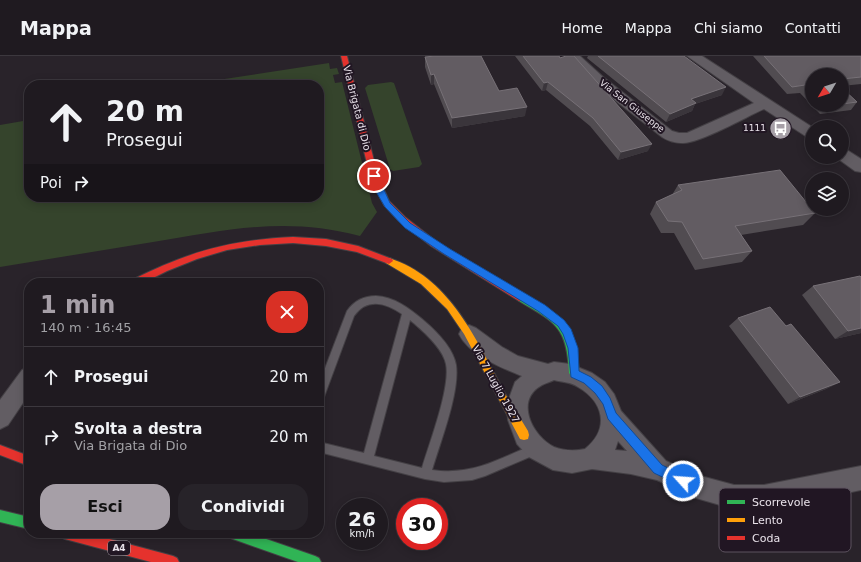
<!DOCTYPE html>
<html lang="it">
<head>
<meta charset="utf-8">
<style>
	body { margin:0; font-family:"DejaVu Sans",sans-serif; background:#272329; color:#f1f3f6; height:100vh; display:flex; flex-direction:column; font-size:15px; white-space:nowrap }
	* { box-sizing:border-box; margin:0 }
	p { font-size:13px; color:#a1a1a5 }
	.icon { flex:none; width:22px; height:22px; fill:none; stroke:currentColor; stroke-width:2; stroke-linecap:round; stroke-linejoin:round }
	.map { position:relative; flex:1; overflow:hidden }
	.panel { position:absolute; left:24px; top:222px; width:300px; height:260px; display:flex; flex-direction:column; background:#1f1a20; border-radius:16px; box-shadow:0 2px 10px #0003,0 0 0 1px #3c383e }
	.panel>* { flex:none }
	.guide { position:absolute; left:24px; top:24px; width:300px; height:122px; border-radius:16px; box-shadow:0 2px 10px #0003,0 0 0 1px #3c383e; background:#1f1a20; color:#f1f3f6; overflow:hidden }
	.needle { width:26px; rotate:231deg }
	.controls { position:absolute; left:805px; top:12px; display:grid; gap:8px }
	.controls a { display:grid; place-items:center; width:44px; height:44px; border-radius:50%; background:#1f1a20; box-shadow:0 2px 10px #0003,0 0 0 1px #3c383e; font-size:20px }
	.speed { position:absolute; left:336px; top:442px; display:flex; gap:8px; font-size:20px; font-weight:700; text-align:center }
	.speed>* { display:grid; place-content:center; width:52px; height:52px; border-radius:50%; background:#1f1a20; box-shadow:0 2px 10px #0003,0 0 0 1px #3c383e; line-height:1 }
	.speed small { font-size:10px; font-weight:400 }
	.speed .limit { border:6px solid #d22; background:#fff; color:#111 }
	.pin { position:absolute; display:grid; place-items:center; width:34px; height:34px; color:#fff; margin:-17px; border:2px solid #fff; border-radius:50%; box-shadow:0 1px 4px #0007 }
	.me { position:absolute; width:44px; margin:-22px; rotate:296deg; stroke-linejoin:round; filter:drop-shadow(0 0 3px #0008) }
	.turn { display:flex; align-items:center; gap:14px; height:84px; padding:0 16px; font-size:18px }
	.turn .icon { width:52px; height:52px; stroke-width:2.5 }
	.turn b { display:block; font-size:28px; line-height:34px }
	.then { display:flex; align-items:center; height:38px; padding:0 16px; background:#0003; gap:8px; font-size:15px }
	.round { display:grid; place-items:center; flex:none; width:42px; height:42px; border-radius:16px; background:#272329 }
	.headline { display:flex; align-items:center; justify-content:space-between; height:68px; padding:0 16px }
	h1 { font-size:24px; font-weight:600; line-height:30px; color:#a69fa7 }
	.button { display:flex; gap:8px; margin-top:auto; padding:8px 16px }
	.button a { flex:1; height:46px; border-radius:16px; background:#a69fa7; color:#111; font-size:16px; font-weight:600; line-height:46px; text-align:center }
	.button a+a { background:#272329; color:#f1f3f6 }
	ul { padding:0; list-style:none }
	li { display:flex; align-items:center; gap:12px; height:60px; padding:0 16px; border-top:1px solid #3c383e }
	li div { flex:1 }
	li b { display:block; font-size:15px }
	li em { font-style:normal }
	header { display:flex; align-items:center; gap:24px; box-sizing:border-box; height:56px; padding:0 20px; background:#1f1a20; border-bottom:1px solid #3c383e }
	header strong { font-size:19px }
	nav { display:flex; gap:22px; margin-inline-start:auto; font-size:14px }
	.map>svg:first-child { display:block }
	.green { fill:#35442c }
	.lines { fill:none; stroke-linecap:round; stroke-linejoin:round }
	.lane-casing { stroke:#444045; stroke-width:2 }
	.street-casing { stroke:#444045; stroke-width:2 }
	.fast-casing { stroke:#444045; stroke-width:2 }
	.slow-casing { stroke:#444045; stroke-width:2 }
	.jam-casing { stroke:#444045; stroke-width:2 }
	.lane { fill:#625d63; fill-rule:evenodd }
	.street { fill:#625d63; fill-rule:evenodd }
	.fast { fill:#30b455; fill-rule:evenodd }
	.slow { fill:#ff9f0a; fill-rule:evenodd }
	.jam { fill:#e5322d; fill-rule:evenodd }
	.wall { fill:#514c51 }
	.shaded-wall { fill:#3a353b }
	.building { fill:#625c62; stroke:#777177 }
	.route { fill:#1a73e8; stroke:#114b97 }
	.labels { text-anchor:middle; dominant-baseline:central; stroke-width:4; stroke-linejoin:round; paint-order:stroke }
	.far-street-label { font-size:9px; fill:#e9e2ea; stroke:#211623 }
	.far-poi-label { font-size:9px; fill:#e9e2ea; stroke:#211623; text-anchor:end }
	.shield { fill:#211623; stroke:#ada5ae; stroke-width:1 }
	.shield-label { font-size:9px; font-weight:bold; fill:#e9e2ea }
	.street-label { font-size:10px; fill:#e9e2ea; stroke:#211623 }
	.key { fill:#211623; stroke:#5d535f; stroke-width:1 }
	.key-label { font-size:11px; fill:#e9e2ea }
</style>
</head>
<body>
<header>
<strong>Mappa</strong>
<nav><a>Home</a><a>Mappa</a><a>Chi siamo</a><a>Contatti</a></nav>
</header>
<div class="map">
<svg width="861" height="506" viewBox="0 0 861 506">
	<rect width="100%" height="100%" fill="#29232a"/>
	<path class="green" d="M329,7L330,13L337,12L339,18L333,19L335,27L342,26L372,147L377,156L360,180C286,160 226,174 153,186C102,194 51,203 0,211V69L29,64V141H319V29H185Z
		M391,26L394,27L422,108L419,111L393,115L390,113L365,32L368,29Z"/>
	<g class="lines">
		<defs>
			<path id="lane" d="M376,240C394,241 409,252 422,263C435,274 453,291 456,309C460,336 440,387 432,414C473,420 498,403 535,388L539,389L540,393L539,397L485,420L472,424L444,426L425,423L319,396V386L364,397L402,258C386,247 367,241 354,260L324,341L323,344L319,346V328L347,255C354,245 364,240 376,240ZM410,264C422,274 443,292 446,308C451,331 429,388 422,412L374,400Z"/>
			<path id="street" d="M566,0H580L603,21L672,75L679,77H687L754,47L687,0H702L812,71V83L807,81L764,53C746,61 700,87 683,87C676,87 668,85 662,81L593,27Z
				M842,93L847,94L861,103V116L855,115L837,102L842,101Z
				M469,269L476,272L502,291L518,300L548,308L554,306L570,308L592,317L605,326L614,338L621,355L666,405L697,419L734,429H764L861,410V434L779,451L764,453H734L696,442L657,424L631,418L592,413L572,417L553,414L529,401L517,388L508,364L507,348L515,326L522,320C502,312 469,299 459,278L462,272ZM554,324C562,326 571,326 578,331C604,346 610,373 585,393C576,395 564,395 554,391C532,380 514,344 542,329C546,327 550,326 554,324ZM618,385L627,395L615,394Z
				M29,311V338L8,369L0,373V344L22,314Z"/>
			<path id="fast" d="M522,238C530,241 537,246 544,251C572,268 577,286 579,317L577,320L574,322L571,320L569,317C567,271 556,267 519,245L518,242L519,239Z
				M0,454L29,461V473L0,466Z
				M227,477H249L315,500L319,502L321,506H298L233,483L229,481Z"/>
			<path id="slow" d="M389,202C448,221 474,279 501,330C509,346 519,360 528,375L529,379L528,383L524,384L520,383L464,278L447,253L421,228L386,207L385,205L386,203Z"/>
			<path id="jam" d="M341,0H347L378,120L389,145L405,161L437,186L525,239L526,242L525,245H519L431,190L399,165L384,149L370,120Z
				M293,181L326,183L358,190L392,203L393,205L389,208L357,196L326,190L293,187L260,189L227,194L197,203L167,215L143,227H131L132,224C188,196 230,184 293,181Z
				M0,389L29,400V410L0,399Z
				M59,477H87L173,500L177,502L179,506H151L65,483L61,481Z"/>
		</defs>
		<use href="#lane" class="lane-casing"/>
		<use href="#street" class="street-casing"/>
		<use href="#fast" class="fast-casing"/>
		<use href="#slow" class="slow-casing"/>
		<use href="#jam" class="jam-casing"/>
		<use href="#lane" class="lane"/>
		<use href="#street" class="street"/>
		<use href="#fast" class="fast"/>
		<use href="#slow" class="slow"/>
		<use href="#jam" class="jam"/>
	</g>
	<path class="wall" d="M515,0H559L648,95L618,104L590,70L546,34L542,35Z
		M588,0H684L722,39L695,48L692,55L666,66L587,2Z
		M753,0H861V28L842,30V19H812V49H842V32L857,46L851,54L820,58L800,37L787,38Z
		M425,1L499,35L525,60L452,72L434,28L431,29L425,11Z
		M678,129L815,157L803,169L741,179L752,195L742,206L695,214L674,177H661L650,158L656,146L672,139Z
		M861,221V277L835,283L802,239L813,230Z
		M738,262L786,270L840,326L826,333L788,348L729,270Z"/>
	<path class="shaded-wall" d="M434,18V28L431,29V19Z
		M548,26L546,34L542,35L544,27Z
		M726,31L722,39L695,48L692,55L666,66L670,58L691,43Z
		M527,51L525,60L452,72V62Z
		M652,88L648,95L618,104L621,96Z
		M861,272V277L835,283L848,275Z
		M840,326L826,333L788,348L800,341Z"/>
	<path class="building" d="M435,0H481L499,35L517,32L527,51L452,62L434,18L431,19L425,1Z
		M523,0H559L560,2L566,0H574L652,88L621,96L593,62L548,26L544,27Z
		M598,0H684L726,31L691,43L696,47L670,58Z
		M764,0H861V21L842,23V19H812V36L805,29L792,31Z
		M842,32L857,46L842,48Z
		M825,49H836L826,50Z
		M780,114L815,157L735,170L752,195L703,203L682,166L668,165L656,146L682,134L678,129Z
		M860,220L861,221V272L848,275L813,230Z
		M770,251L786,270L791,268L840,326L800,341L738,262Z"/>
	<path class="route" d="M372,118H377L390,147L410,167L450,193L545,249L564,264L571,273L578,292L579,315L591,321L602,330L610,342L616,357L662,409L687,421L688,425L687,429L683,431L654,417L608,363L603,348L595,337L584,327L571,321L568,292L563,278L558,270L538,255L444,198L405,172L385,151L375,134L370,120Z"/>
	<defs>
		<symbol id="bus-disc" viewBox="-11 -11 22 22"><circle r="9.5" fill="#a69fa7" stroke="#211623"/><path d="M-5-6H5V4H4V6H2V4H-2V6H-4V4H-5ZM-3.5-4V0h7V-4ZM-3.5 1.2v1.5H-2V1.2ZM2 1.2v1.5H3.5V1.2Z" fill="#fff"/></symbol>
	</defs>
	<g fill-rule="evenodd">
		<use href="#bus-disc" x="768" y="60" width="25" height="25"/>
	</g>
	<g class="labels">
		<g class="far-street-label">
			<text transform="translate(632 50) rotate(38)">Via San Giuseppe</text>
		</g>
		<g class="far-poi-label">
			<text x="766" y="72">1111</text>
		</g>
		<rect class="shield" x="108" y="485" width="22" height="14" rx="3"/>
		<g class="shield-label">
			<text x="119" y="492">A4</text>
		</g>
		<g class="street-label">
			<text transform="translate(357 52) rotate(76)">Via Brigata di Dio</text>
			<text transform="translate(496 328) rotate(61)">Via 7 Luglio 1927</text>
		</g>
	</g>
	<rect x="719" y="432" width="132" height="64" rx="6" class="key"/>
	<rect x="727" y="444" width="18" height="4" fill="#30b455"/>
	<rect x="727" y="462" width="18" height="4" fill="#ff9f0a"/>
	<rect x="727" y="480" width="18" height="4" fill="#e5322d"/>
	<g class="key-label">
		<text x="752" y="450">Scorrevole</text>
		<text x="752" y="468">Lento</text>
		<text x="752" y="486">Coda</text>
	</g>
</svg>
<div class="controls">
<a><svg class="needle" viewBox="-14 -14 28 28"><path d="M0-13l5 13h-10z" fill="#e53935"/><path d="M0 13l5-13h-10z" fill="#a1a1a5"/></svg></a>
<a><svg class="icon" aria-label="search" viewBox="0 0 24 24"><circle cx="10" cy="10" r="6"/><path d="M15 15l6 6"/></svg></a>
<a><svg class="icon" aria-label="layers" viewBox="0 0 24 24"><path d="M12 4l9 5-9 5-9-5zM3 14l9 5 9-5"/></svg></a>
</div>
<div class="speed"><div>26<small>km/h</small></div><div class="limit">30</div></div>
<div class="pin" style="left:374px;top:120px;background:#d93025"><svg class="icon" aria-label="arrive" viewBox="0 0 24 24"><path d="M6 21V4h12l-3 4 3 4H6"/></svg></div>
<svg class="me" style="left:683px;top:425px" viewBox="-20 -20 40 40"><circle r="17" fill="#1a73e8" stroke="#fff" stroke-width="3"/><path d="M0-11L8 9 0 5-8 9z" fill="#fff"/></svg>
<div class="guide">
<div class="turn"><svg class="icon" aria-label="ahead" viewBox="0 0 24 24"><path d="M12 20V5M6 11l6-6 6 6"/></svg><div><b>20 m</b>Prosegui</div></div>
<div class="then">Poi<svg class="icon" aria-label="right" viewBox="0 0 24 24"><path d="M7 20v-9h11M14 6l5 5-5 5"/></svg></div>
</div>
<section class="panel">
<div class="headline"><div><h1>1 min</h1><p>140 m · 16:45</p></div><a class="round" style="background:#d93025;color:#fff"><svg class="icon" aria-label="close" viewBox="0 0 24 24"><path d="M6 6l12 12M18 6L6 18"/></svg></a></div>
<ul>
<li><svg class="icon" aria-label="ahead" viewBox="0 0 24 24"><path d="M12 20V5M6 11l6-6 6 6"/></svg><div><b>Prosegui</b></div><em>20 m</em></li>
<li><svg class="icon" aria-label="right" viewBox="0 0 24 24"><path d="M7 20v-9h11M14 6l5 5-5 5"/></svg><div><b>Svolta a destra</b><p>Via Brigata di Dio</p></div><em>20 m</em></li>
</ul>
<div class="button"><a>Esci</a><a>Condividi</a></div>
</section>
</div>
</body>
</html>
